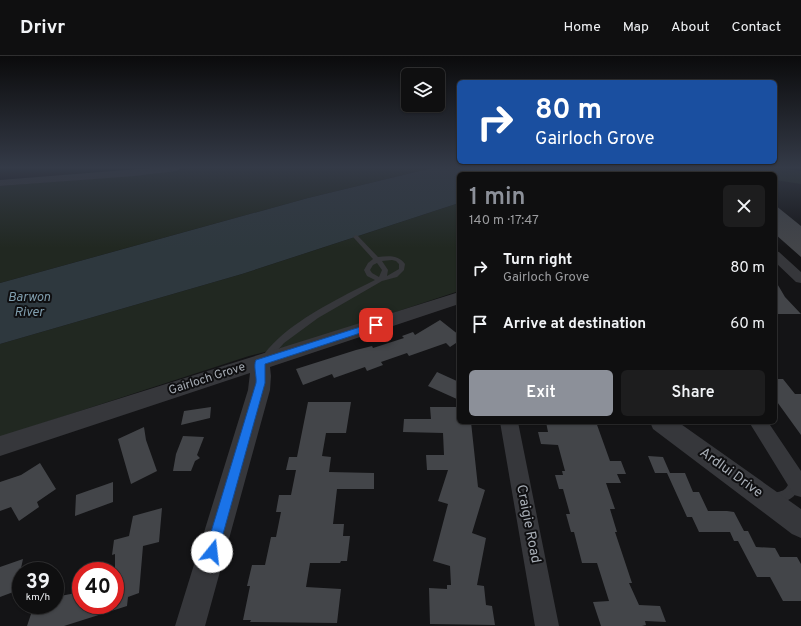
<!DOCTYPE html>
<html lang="en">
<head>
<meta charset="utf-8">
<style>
	body { margin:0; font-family:Overpass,sans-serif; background:#1d1d1e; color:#f1f3f6; height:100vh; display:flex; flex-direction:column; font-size:15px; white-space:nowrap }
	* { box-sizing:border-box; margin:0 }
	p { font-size:13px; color:#9b9c9f }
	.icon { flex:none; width:22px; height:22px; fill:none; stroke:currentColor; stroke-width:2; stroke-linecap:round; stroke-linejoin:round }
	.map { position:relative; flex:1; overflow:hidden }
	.side { position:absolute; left:457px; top:116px; width:320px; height:252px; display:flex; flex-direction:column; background:#0f0f10; border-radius:6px; box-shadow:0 1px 3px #0004,0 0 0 1px #2f2f30 }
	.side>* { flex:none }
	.hud { position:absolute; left:457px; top:24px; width:320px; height:84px; border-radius:6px; box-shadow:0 1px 3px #0004,0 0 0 1px #2f2f30; background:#1a4fa0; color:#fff; overflow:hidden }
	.controls { position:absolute; left:401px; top:12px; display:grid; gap:8px }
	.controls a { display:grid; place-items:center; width:44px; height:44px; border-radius:6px; background:#0f0f10; box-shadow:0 1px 3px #0004,0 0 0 1px #2f2f30; font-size:20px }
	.speed { position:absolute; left:12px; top:506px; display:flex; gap:8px; font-size:20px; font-weight:700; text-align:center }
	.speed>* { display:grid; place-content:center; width:52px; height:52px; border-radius:50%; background:#0f0f10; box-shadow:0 1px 3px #0004,0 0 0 1px #2f2f30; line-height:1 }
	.speed small { font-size:10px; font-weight:400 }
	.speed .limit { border:6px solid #d22; background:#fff; color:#111 }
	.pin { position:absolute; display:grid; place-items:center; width:34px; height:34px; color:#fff; margin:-17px; border-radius:8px; box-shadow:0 2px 6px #0006 }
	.me { position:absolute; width:44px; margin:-22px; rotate:16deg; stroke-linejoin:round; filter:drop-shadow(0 0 3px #0008) }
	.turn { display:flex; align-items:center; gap:14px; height:84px; padding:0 12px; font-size:18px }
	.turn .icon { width:52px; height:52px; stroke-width:2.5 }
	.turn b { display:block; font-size:28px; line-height:34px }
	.round { display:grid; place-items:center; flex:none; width:42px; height:42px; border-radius:6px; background:#1d1d1e }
	.summary { display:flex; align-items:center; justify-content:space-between; height:68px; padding:0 12px }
	h1 { font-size:24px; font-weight:600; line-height:30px; color:#8c9099 }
	.action { display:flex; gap:8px; margin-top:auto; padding:8px 12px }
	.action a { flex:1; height:46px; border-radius:6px; background:#8c9099; color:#fff; font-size:16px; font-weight:600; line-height:46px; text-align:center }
	.action a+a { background:#1d1d1e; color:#f1f3f6 }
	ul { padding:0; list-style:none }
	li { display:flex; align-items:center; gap:12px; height:56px; padding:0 12px }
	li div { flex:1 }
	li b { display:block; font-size:15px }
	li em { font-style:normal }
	header { display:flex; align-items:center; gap:24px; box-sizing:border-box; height:56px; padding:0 20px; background:#0f0f10; border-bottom:1px solid #2f2f30 }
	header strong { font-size:19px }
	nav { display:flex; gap:22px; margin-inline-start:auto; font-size:14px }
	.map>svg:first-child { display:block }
	.green { fill:#212821 }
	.water { fill:#2e383e }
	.building { fill:#434549 }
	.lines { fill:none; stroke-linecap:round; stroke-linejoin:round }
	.service { fill:#36373b; fill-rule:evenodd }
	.minor { fill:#36373b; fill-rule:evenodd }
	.tertiary { fill:#36373b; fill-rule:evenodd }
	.route { fill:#1a73e8; stroke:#114b97 }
	.labels { text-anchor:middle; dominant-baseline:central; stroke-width:4; stroke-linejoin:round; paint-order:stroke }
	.street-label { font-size:12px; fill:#a7adb5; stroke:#0f0f11 }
	.water-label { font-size:13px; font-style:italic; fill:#809eae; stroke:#0f0f11 }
	.near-street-label { font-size:14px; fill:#a7adb5; stroke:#0f0f11 }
</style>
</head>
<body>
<header>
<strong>Drivr</strong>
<nav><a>Home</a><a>Map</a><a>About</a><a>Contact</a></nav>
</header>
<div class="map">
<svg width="801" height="570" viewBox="0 0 801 570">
	<rect width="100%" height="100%" fill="#141416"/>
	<path class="green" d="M194,112H432L308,142L0,227V130L151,118Z
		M544,112H779L801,115V128L775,124V118H526Z
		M459,147V235L302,287L249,300L0,381V288L242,218Z"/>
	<path class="water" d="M432,112H544L526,118H459V147L242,218L0,288V227L308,142Z"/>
	<path class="building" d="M775,149L801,170V201L775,178Z
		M775,224L785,241L801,258H778L775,254Z
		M440,264L459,279V285L450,291L446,287L409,300L407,297L381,306L383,309L367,315L365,311L334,322L332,318L303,329L296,313L356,294L372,290L373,292L404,282L402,280L413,276L415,279Z
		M437,316L459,326V344L428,330Z
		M775,323H783L795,338H801V379L775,343Z
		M308,346H351L346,377H326L322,400L331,401L329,416L374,417V433H337L333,468H344L343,480H350L347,505H341L340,507H310L306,531L341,533L337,567L250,566L251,564H243L250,530H247L252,509H265L271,481H276L281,456H276L279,439H291L296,414H286L289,401H297Z
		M211,351L210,362L181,369L184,355Z
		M430,351H459V366H471L478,431L485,434L472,477L486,482L477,529L484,530L486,549L492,550L495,569L430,568L429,532L447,533V529H451L450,510L433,505L448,448L438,445L448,414H427L426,399H444L443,377L403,376L404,363H431Z
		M546,366H596L610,405H621L626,418H617L621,427H606L615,453H610L617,476H615L632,527H629L639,549L660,550L666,566L645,565L646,569L642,570H601L593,546L609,545L597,507H582L574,476H571L566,458H570L563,433H559L555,419H563L562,415H565L558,389L541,388L538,376H548Z
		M144,371L146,384L157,415L131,428L118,383Z
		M183,380L204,381L197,399L200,402L195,405L191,415H173L176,398Z
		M648,400L663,401L670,417H655Z
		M40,407L56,433L37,446L39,451L19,465L11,451L0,455V426L21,419Z
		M667,417H685L693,436H699L708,455H727L734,456L744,475H748L756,491L775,492L780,501H797L801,508V545H783L770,521H757L738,485H734L730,476H699L692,461H687Z
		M113,426V446L75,460L76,439Z
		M162,452L159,486L143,490L139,537L128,541L127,550L64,570H27L34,549H55V541L81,536V549H115V498L112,499L114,484L129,480L133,460Z
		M23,503L16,535L0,541V511Z"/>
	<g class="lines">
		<path class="service" d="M356,179L358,180L378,201C389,200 398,199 405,208L404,214L397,221L382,225L318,262L284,287L268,305H262L261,303C278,275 319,253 347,238C356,233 366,229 375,224L367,220L364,214L368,207L373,203L354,182L353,181ZM392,204L396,205L399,208V213L387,220L388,214L382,205ZM377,207L382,214L379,221L372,217L370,214L373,209Z
			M795,421L799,423L800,426L794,440C788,445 777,450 769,447L768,443L769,439C784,433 784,438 791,423Z"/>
		<path class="minor" d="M151,112H181L177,115L135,120L0,130V124Z
			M775,195L779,196L801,216V227L796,226L775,206Z
			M500,366H518L559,570H535Z
			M749,366H768L801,415V441L794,439Z"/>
		<path class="tertiary" d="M459,236V248L270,311L271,320L270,334L205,570H175L248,334L250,317L0,400V380Z
			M650,366H678L801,453V482L792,478L653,373Z"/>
	</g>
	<linearGradient id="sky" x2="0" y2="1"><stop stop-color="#0b0b0c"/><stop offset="0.58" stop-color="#343a47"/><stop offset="1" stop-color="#343a47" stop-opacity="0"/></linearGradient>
	<rect width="801" height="192" fill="url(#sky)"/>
	<path class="route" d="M376,266L380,269L379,271L265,308V327L218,496L216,501L212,503L207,501L205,496L256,327C257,320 253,310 256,304Z"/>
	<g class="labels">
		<g class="street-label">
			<text transform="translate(207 323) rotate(-18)">Gairloch Grove</text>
		</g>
		<g class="water-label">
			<text x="29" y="242">Barwon<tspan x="29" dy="15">River</tspan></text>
		</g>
		<g class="near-street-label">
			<text transform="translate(731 417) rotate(36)">Ardlui Drive</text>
			<text transform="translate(528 468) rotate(79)">Craigie Road</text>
		</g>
	</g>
</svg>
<div class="controls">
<a><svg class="icon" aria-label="layers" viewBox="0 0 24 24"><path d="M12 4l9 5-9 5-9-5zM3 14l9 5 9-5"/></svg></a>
</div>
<div class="speed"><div>39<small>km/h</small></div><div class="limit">40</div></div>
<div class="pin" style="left:376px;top:269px;background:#d93025"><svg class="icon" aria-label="arrive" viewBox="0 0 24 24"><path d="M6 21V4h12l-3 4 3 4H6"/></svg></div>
<svg class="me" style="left:212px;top:496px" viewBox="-20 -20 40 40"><circle r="19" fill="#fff"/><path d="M0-13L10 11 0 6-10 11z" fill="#1a73e8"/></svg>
<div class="hud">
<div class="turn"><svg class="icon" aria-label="right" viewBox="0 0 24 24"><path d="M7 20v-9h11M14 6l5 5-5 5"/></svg><div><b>80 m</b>Gairloch Grove</div></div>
</div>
<section class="side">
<div class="summary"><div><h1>1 min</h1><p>140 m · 17:47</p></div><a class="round"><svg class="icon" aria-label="close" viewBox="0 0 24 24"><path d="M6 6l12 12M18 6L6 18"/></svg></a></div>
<ul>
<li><svg class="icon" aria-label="right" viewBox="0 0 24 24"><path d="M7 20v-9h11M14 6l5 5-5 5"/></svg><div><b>Turn right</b><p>Gairloch Grove</p></div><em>80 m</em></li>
<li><svg class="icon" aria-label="arrive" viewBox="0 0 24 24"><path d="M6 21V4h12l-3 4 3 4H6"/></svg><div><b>Arrive at destination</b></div><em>60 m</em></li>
</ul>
<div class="action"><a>Exit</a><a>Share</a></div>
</section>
</div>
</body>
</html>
